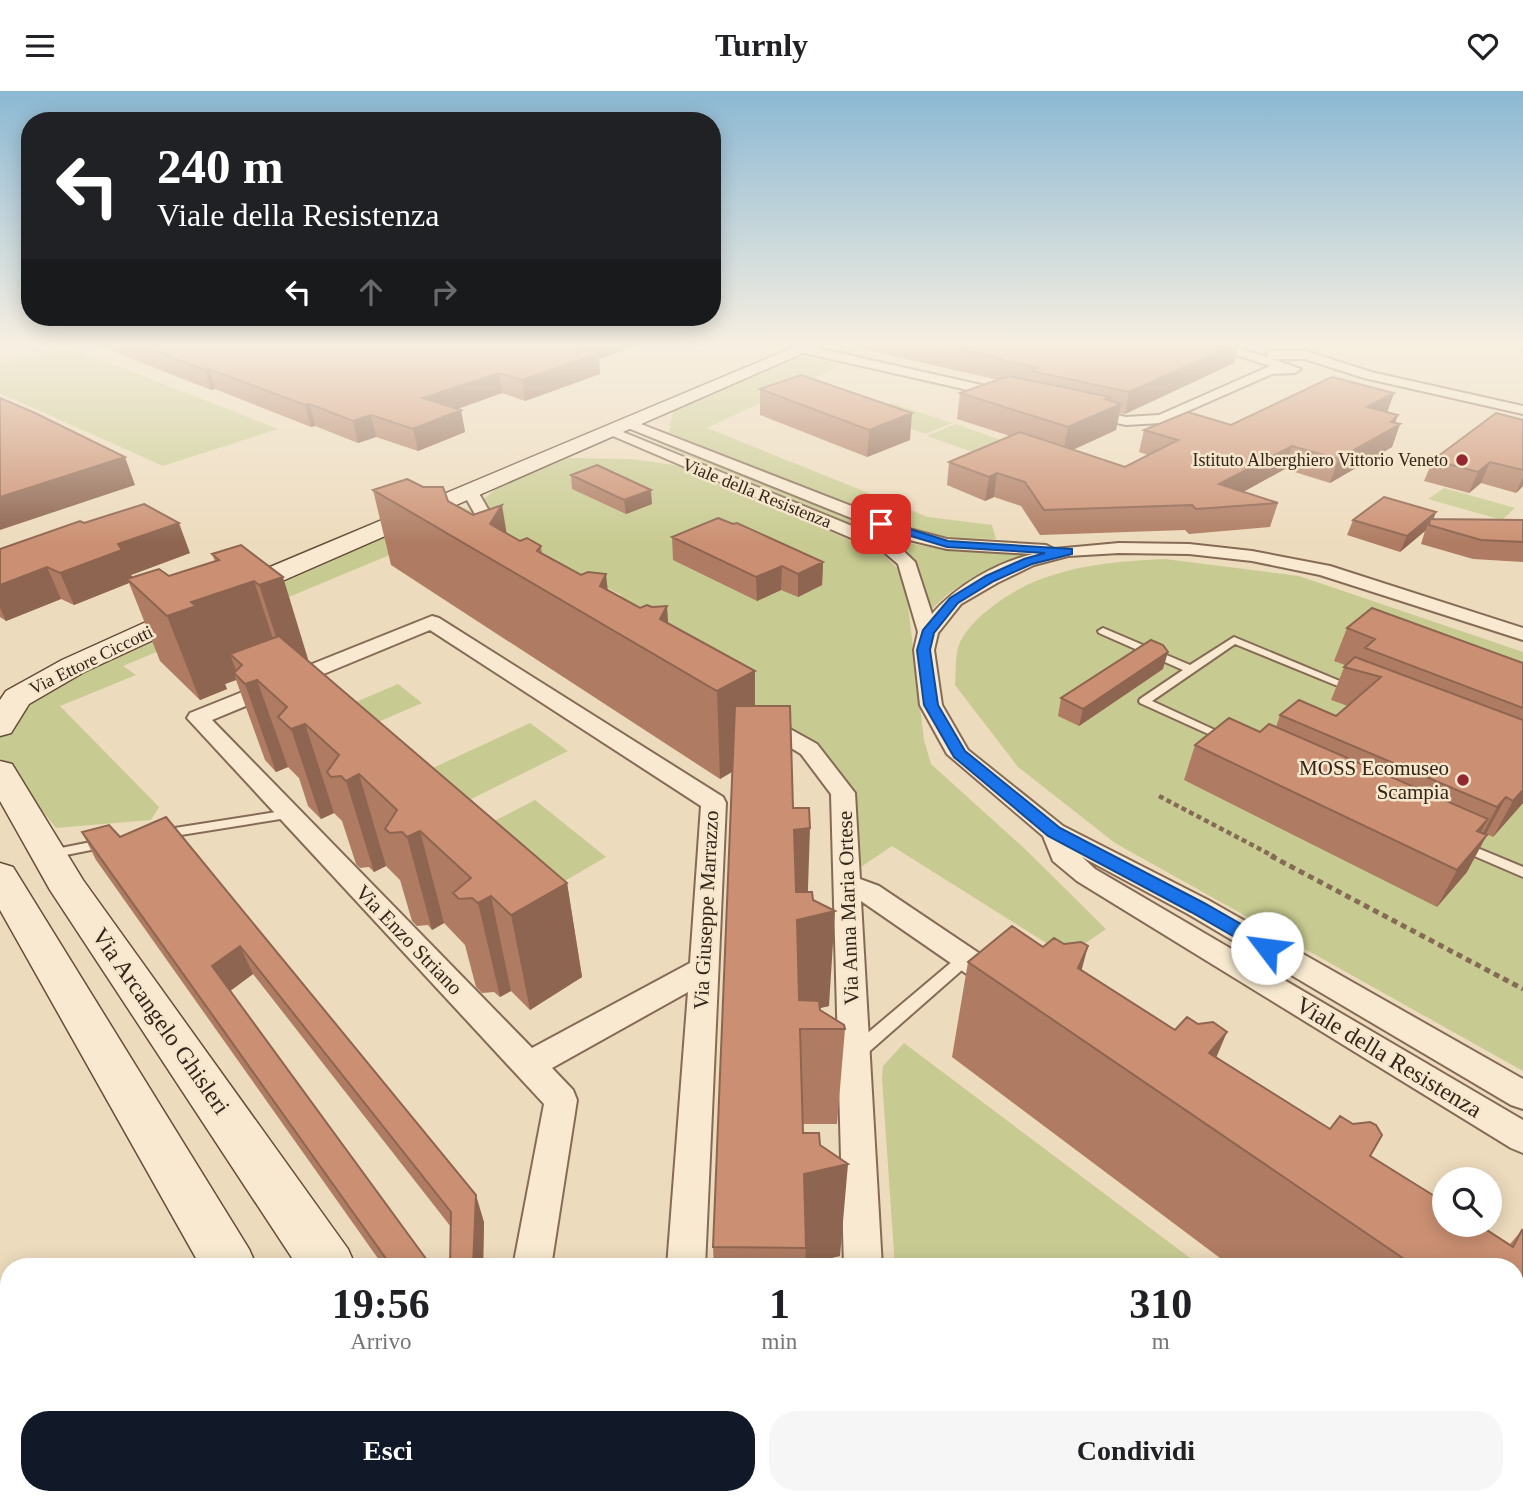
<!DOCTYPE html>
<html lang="it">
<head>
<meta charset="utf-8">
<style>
	body { margin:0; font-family:Georgia,serif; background:#f6f6f6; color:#202124; height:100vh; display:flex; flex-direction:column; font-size:26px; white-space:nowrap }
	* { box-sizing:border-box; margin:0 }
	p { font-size:23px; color:#757577 }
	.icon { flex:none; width:38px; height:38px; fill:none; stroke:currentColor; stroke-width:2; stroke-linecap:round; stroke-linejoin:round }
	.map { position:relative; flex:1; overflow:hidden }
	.drawer { position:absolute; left:0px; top:1167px; width:1524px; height:247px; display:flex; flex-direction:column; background:#fff; border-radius:28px 28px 0 0; box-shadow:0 4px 18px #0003 }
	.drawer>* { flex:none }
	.top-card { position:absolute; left:21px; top:21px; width:700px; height:214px; border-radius:28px; box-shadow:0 4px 18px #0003; background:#202124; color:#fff; overflow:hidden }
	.controls { position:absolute; left:1432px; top:1076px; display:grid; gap:14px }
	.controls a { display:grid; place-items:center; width:70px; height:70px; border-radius:50%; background:#fff; box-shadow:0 4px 18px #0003; font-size:35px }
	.pin { position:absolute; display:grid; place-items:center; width:60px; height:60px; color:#fff; margin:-30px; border-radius:14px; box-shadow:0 4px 10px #0006 }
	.me { position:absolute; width:77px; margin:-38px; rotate:300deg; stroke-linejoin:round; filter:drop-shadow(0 0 5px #0008) }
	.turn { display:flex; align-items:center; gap:24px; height:147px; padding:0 21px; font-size:32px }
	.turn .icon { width:91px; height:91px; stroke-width:2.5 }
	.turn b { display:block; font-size:49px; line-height:60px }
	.lanes { display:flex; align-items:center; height:66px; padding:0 21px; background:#0003; justify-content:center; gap:35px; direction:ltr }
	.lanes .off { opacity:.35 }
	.eta { display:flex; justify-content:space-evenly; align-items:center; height:119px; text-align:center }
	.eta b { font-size:42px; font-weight:800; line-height:49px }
	.button { display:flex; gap:14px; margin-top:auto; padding:14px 21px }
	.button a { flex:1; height:80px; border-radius:28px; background:#111827; color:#fff; font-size:28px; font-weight:800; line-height:80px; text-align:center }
	.button a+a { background:#f6f6f6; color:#202124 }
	header { display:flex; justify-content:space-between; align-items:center; height:91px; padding:0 21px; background:#fff; font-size:32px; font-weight:800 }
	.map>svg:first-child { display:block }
	.green { fill:#c8cb91 }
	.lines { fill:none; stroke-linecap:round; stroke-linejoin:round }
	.lane-casing { stroke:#856b56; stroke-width:4 }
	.street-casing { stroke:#856b56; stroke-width:4 }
	.secondary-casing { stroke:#664d3a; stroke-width:3 }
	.path-far1 { stroke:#856b56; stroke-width:4.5; stroke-dasharray:5 3.5; stroke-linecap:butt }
	.path { stroke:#856b56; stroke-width:5; stroke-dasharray:6 4.5; stroke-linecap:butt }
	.lane { fill:#f8e9d0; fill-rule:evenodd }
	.street { fill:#f8e9d0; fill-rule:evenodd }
	.secondary { fill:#f8e9d0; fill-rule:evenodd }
	.wall { fill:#af7c63 }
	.shaded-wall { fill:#8e6550 }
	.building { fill:#cb9073; stroke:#8e6550; stroke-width:2 }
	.route { fill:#1a73e8; stroke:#114b97; stroke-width:2 }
	.poi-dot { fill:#932730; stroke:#f5e6cc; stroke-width:2.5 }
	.labels { text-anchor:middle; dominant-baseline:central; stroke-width:5; stroke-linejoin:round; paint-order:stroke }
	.far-poi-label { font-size:18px; fill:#34251b; stroke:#f5e6cc; text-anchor:end }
	.far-street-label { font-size:18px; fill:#34251b; stroke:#f5e6cc }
	.poi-label { font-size:21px; fill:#34251b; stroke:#f5e6cc; text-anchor:end }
	.street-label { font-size:21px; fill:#34251b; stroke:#f5e6cc }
	.near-street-label { font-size:24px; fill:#34251b; stroke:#f5e6cc }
</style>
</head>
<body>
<header><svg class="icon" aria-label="menu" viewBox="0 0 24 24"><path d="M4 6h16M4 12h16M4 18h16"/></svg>Turnly<svg class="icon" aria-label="heart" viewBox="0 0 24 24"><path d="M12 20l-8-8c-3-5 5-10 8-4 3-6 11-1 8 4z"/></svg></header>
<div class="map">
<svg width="1523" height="1413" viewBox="0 0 1523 1413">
	<rect width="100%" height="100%" fill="#eddbbd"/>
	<path class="green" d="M69,256L278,338L163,375L0,302V272Z
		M802,265L841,274L707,337L928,426L992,434L996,448L958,447L926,443L669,342L673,320Z
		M892,312L952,332L926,343L865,322Z
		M956,333L1009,352L981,364L927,345Z
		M637,343L913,453L953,460L1030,464C994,477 954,491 930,521L914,470L899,455Z
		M569,367L632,368L681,375L884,464L902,482L908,514L924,649L931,673L1025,758L1106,838L1067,865L892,755L861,776L832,688L762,629L633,552L621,504L504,443L492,427L484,408L499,395Z
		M1444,397L1515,417L1502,429L1428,408Z
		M455,413L469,419L485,432L440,443L123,575L136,584L60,615L159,716L151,729L56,737L0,667V639L43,591Z
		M1165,468L1299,485L1523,561V980L1115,752L1018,676L955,594C956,583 955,572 957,561C960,545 975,529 988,519C1038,477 1101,471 1165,468Z
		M398,593L422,612L360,639L337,619Z
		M530,632L568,660L443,722L407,689Z
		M535,709L606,766L539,805L469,743Z
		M904,952L1202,1176H895L882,988L883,975Z
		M1025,1405H1507L1517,1413H1033Z"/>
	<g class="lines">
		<defs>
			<path id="lane" d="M1103,537L1190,574L1234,546L1359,598L1358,600H1350L1235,553L1152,610L1230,646L1232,648L1226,651L1140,612L1139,610L1140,608L1183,579L1099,542L1098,540Z
				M289,719L295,723L293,726L162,747L156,743L162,739Z
				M106,748L111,749L112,752L111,755L51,767L44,763L51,759Z
				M1463,751L1523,776V786L1458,758L1457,755Z
				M965,863L970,864L972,868L970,872L863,966L857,967L851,966L849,961L851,956L960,864Z"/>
			<path id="street" d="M804,254L1008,300L1015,304L1008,308L800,261L798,258Z
				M1206,254H1227L1267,266L1268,261L1272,260H1306L1371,281L1523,315V323L1364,287L1305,268H1272L1301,278L1295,282L1272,283L1161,332L1126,334L1080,324L1078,321L1085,317L1126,326L1159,324L1270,275Z
				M633,330L913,439L947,448L1046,454L1054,458L1119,452L1189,453L1252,460L1330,475L1523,537V549L1320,484L1252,470L1189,463L1119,462L1068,465L1034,474L997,492L961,513L938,542L934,559L942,614L968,659L1063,735L1208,809L1523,988V1018L1511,1014L1188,823L1082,766L1095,778L1523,1029V1062L1511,1057L1077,790L1053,770L1043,745L947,663L920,614L914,559L918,541L898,473L884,461L606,342L608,339H618L896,453L915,471L932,523C956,495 996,472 1033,463L947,458L901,447L628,337V331Z
				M471,397L477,399L496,432L500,452L497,456L491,457L482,452L480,432L463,402Z
				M432,525L439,527L723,706L726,712L705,1176H667L688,901L552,977L573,999L577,1009L551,1176H513L544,1013L187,627L190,622ZM430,539L701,715L690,872L532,957L212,629Z
				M763,623L817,653L855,702L860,788L879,795L1007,881L1012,889L1007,897L997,900L987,897L861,810L882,1176H844L831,703L801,663L755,635L752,630L755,625Z"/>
			<path id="secondary" d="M799,254H822L257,501L84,581L29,613L11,642L0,645V609L6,600L62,569L239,489Z
				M0,670L12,673L83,789L348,1158L356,1176H298L50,799L0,710Z
				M0,772L13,776L249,1158L257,1176H201L0,819Z
				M335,1405H398L402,1413H338Z
				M456,1405H520L524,1413H459Z"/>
		</defs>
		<use href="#lane" class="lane-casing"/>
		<use href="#street" class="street-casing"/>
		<use href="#secondary" class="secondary-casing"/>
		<path class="path-far1" d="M1159,705L1275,766"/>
		<path class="path" d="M1271,765L1523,898"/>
		<use href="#lane" class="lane"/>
		<use href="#street" class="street"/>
		<use href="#secondary" class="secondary"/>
	</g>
	<path class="wall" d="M97,254H638L599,268L600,283L525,310L502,302L457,318L461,319L465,341L418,360L376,346L358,352L315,335L311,336L215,298L211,299Z
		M854,254H1239L1234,272L1125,323L1120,322L1116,339L1073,359L1125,376L1148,364L1139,361L1144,339L1231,334L1394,302L1387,322L1395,332L1400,333L1392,356L1330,392L1285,378L1243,401L1278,412L1270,436L1189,443L1185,439L1040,444L1021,415L994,406L985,410L947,394L949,371L1010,345L957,328L960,302L998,289L854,256Z
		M760,298L910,349L867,366L760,324Z
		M1523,329V395L1516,402L1481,392L1469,402L1424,390L1433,369Z
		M571,384L652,413L626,423L572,398Z
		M373,399L448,410L520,450L541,455L542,462L755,580V615L793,717L808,801L813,809L829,915L820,917V919L845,938L837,1033H802L803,1042L820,1054L840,1165L805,1173V1176H714L713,1156L732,681L720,688L391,474Z
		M1433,428L1523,429V471L1473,468L1421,453L1425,440L1400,461L1347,444L1353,429Z
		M84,432L190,462L131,484L133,487L169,485L215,470L212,463L241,454L308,568H306L567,792L582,886L530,919L511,900L500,906L494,901L482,902L476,896L465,854L444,832L432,839L428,834L417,835L412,830L400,789L386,775L374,781L369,776L360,777L356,773L342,730L334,722L321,728L308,715L299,687L288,676L276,681L265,669L236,589L225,593L227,598L200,609L160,570L129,492L74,514L61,508L6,530L0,526V458Z
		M672,446L823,471L822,494L798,506L781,499L757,510L673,469Z
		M1347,537L1523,572V712L1493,746L1486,743H1485L1467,781L1437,816L1184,689L1195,654L1260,641L1276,636L1280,624L1336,625L1348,615L1331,609L1345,574L1334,570Z
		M1163,578L1079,635L1058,625L1061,607Z
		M166,726L484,1131L483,1176H450L451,1136L253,883L230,900L432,1176H384L96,769L82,741L120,746Z
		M968,871L1082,880L1510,1153L1522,1139L1523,1140V1395L1516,1389V1176H1232L952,966Z
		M754,1405H1012L1019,1413H754Z"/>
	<path class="shaded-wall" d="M580,254H638L599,268L600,283L525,310L522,289L574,256Z
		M1234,254H1239L1234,272L1125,323L1129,301Z
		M209,278L215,298L211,299L205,279Z
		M499,282L502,302L427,329L423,307Z
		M1394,302L1386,323L1367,316Z
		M1110,306L1108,319L1121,313L1116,339L1063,363L1068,336L1105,308Z
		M310,313L315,335L311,336L305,314Z
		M461,319L465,341L418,360L413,338Z
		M912,322L910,349L867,366L869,339Z
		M371,324L376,346L358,352L353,330Z
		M1398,324L1393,338L1400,333L1392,356L1330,392L1338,368L1391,331Z
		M1292,355L1285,378L1212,418L1219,393Z
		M125,366L135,394L0,439V406Z
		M1490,371L1481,392L1469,402L1478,381Z
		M997,382L994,406L985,410L989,386Z
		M1523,386V395L1516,402Z
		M651,399L652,413L626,423L624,409Z
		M502,414L513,481L490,433Z
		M1436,421L1431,435L1430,428L1425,440L1400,461L1407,445Z
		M179,432L190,462L131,484L134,490L127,488L129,492L74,514L60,482L118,453Z
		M823,471L822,494L798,506V483Z
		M782,475L781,499L757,510L756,486Z
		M47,476L61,508L6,530L0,517V494Z
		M606,483L612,538L600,495Z
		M283,486L308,568L286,576L259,494Z
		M254,490L281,572L242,574L230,563L239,587L234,582L236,589L225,593L227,598L200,609L167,525L191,511Z
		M667,515L671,573L660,528Z
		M1168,561L1163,578L1079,635L1083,618Z
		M755,580V667L720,688L717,600Z
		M257,589L288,676L276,681L245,593Z
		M305,633L334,722L321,728L291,638Z
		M359,683L386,775L374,781L346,690Z
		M1523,699V712L1493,746L1513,710Z
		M1506,706L1486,743L1477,753L1497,716Z
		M1488,728L1468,764L1477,740Z
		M810,737L807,827L835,820L829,915L794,923V739Z
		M420,740L444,832L432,839L407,746Z
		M1487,744L1467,781L1437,816L1457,779Z
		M567,792L582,886L530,919L511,824Z
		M491,805L511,900L500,906L478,812Z
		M240,855L253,883L226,903L212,875Z
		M1088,855L1066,938L1078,877Z
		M1227,941L1192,1024L1209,962Z
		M848,1073L840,1165L805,1173L806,1157L804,1083Z
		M476,1104L484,1131L483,1176H473Z
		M793,1405H808V1413H793Z"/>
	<path class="building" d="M140,254H580L574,256L598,263L522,289L499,282L423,307L461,319L413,338L371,324L353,330L310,313L305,314L209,278L205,279Z
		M939,254H1234L1129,301L1031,280L1038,277L1000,269L1002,268Z
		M801,284L912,322L869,339L760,298Z
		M1009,285L1110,306L1105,308L1121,313L1068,336L960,302Z
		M1332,286L1394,302L1367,316L1398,324L1391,331L1400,333L1338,368L1292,355L1219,393L1278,412L1196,418L1192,414L1044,419L1025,391L997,382L989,386L949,371L1020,341L1125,376L1178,349L1144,339L1188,321L1231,334Z
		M0,307L35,322L125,366L0,406Z
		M1496,322L1523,329V379L1490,371L1478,381L1433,369Z
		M597,374L651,399L624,409L571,384Z
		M407,388L423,396H443L448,410L473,424L502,414L490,433L520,450L527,447L541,455L537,460L581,484L588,481L606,483L600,495L640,517L647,514L652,516L667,515L660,528L755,580L717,600L373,399Z
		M1384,406L1436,421L1407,445L1353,429Z
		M144,413L179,432L118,453L122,459L60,482L47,476L0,494V458L80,430L84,432Z
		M718,427L733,433L737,432L823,471L798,483L782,475L756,486L672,446Z
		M1430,428L1523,429V451L1481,449L1429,434Z
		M241,454L283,486L259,494L254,490L191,511L196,515L167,525L127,488L159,478L169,485L219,469L212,463Z
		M1372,517L1523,572V617L1365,557L1375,548L1347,537Z
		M279,545L567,792L511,824L491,805L478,812L472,807L459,808L453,802L471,787L420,740L407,746L402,741L390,742L385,738L397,719L359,683L346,690L341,685L331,686L327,681L339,664L305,633L291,638L278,626L287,616L257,589L245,593L234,582L242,574L230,563Z
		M1151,549L1163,554L1168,561L1083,618L1061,607Z
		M1355,566L1523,629V699L1513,710L1506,706L1497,716L1280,624L1299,609L1336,625L1381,586L1344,576Z
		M735,615H790L793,717H809L810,737L794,739L796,801H812L813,809L835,820L797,829L799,909L819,910L820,919L844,934L845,938H800L803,1042H819L820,1054L848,1073L804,1083L806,1157L713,1156Z
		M1229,627L1260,641L1269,633L1488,728L1477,740L1487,744L1457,779L1195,654Z
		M166,726L476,1104L473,1176H450L451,1121L240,855L212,875L432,1176H392L82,741L109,734L120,746Z
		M1012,835L1043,856L1054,847L1064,853L1081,851L1088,855L1078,877L1175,939L1187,926L1198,933L1213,931L1227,941L1209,962L1330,1038L1340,1025L1353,1033L1370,1031L1376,1034L1382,1044L1370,1065L1444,1111V1134H1479L1513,1156L1522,1139L1523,1140V1249L1516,1244V1176H1416L968,871Z
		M863,1405H1012L1019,1413H870Z"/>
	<linearGradient id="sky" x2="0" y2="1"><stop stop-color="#8bb8d3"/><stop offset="0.56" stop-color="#f7efe1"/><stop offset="1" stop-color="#f7efe1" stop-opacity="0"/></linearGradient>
	<rect width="1523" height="452" fill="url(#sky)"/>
	<path class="route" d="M881,429L948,450L1072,458V463L1032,473L994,490L958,512L934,542L930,559L938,614L965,660L1060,737L1204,812L1274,852L1277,857L1274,861H1261L1191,821L1048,745L954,666L924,614L917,559L923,539L950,507L986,485L1024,468L1045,462L947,456L878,435L876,433Z"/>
	<g class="poi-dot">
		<circle cx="1462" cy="369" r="7"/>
		<circle cx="1463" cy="689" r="7"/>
	</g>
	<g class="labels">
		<g class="far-poi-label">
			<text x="1448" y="369">Istituto Alberghiero Vittorio Veneto</text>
		</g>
		<g class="far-street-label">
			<text transform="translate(757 402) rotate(22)">Viale della Resistenza</text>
			<text transform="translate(91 569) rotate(-26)">Via Ettore Ciccotti</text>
		</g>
		<g class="poi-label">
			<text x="1449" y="677">MOSS Ecomuseo<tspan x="1449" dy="24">Scampia</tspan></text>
		</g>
		<g class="street-label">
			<text transform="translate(848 817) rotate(-92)">Via Anna Maria Ortese</text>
			<text transform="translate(706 819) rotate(-87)">Via Giuseppe Marrazzo</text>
			<text transform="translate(409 849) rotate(46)">Via Enzo Striano</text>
		</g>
		<g class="near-street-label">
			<text transform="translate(161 930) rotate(55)">Via Arcangelo Ghisleri</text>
			<text transform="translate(1389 966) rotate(31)">Viale della Resistenza</text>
		</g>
	</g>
</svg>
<div class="controls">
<a><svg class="icon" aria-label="search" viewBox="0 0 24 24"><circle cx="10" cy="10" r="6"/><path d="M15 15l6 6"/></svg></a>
</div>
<div class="pin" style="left:881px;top:433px;background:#d93025"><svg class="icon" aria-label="arrive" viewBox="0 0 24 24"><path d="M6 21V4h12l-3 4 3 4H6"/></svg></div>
<svg class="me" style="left:1267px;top:857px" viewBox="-20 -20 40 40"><circle r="19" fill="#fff"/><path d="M0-13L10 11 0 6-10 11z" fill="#1a73e8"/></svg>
<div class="top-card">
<div class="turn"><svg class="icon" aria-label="left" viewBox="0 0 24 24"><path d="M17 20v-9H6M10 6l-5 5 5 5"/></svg><div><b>240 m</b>Viale della Resistenza</div></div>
<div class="lanes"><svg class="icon" aria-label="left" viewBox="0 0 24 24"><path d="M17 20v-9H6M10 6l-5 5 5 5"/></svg><svg class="icon off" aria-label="ahead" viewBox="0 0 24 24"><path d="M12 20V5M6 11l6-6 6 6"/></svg><svg class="icon off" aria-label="right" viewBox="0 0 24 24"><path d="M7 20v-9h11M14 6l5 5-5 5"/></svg></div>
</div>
<section class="drawer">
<div class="eta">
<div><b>19:56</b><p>Arrivo</p></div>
<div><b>1</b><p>min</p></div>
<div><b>310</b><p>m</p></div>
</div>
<div class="button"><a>Esci</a><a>Condividi</a></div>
</section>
</div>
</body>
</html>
